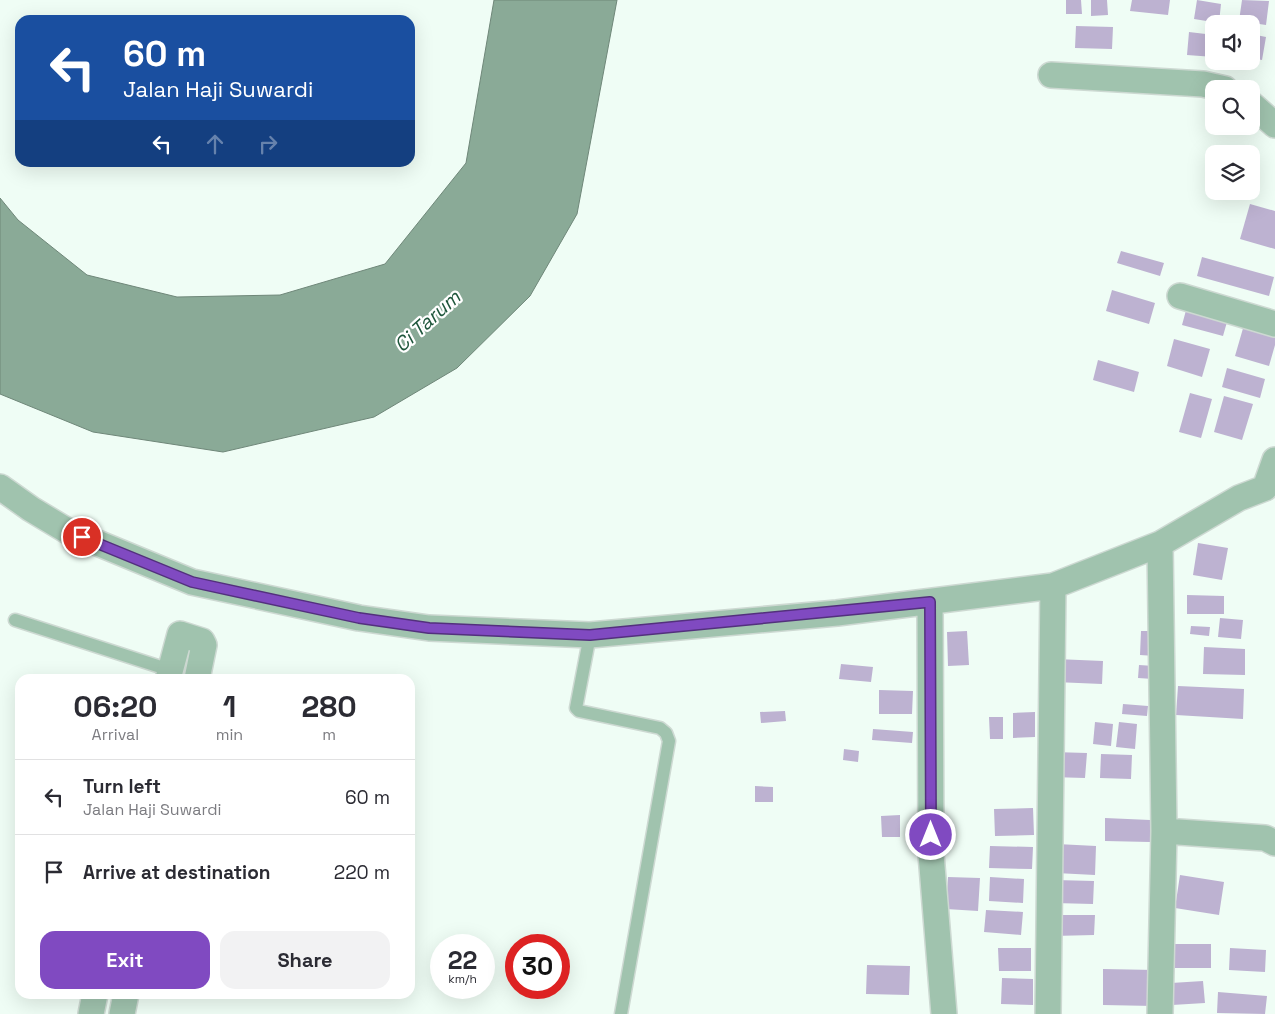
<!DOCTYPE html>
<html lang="en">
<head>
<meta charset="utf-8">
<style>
	body { margin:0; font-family:"Space Grotesk",sans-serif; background:#f2f2f3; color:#2b2b33; height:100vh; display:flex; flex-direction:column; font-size:19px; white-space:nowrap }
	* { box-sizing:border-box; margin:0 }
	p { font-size:16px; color:#7c7c81 }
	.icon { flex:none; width:28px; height:28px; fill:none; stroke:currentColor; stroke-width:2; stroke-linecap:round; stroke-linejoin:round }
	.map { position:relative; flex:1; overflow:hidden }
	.panel { position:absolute; left:15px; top:674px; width:400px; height:325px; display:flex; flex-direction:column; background:#fff; border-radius:15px; box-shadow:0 5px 20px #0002 }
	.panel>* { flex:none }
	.hud { position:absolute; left:15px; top:15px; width:400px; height:152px; border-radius:15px; box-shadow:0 5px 20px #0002; background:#1a4fa0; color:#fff; overflow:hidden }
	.controls { position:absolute; left:1205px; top:15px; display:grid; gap:10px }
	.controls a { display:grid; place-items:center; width:55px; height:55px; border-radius:10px; background:#fff; box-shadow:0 5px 20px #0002; font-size:25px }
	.speed { position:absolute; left:430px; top:934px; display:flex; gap:10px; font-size:25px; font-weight:700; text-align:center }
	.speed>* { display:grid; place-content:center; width:65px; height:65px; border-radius:50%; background:#fff; box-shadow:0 5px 20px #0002; line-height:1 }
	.speed small { font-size:12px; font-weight:400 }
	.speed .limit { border:8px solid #d22; background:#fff; color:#111 }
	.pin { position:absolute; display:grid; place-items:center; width:42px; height:42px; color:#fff; margin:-21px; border:2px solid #fff; border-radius:50%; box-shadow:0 1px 5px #0007 }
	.me { position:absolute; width:55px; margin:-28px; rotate:0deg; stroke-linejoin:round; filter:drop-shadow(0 0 4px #0008) }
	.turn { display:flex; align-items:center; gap:18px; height:105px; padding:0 25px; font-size:22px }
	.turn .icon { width:65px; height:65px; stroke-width:2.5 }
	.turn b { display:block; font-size:35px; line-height:42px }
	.lanes { display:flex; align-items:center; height:48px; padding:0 25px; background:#0003; justify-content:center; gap:25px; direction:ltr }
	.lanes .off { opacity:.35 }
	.eta { display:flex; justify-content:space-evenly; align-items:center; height:85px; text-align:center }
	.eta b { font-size:30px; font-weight:700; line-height:35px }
	.primary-button { display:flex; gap:10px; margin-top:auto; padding:10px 25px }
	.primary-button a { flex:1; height:58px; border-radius:15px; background:#804ac1; color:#fff; font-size:20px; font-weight:700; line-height:58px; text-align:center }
	.primary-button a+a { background:#f2f2f3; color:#2b2b33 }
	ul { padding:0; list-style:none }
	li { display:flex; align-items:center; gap:15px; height:75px; padding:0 25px; border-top:1px solid #e1e1e2 }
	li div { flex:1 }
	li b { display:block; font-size:19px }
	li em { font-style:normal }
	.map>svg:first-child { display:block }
	.water { fill:#8aaa97; stroke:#6f8779 }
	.building { fill:#bdb2d1 }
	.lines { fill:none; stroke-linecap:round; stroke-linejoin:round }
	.lane-casing { stroke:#cdd9d2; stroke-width:15 }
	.street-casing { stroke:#cdd9d2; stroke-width:28 }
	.lane { stroke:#a0c3ae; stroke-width:12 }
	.street { stroke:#a0c3ae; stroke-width:25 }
	.route-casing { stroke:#53307d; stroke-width:12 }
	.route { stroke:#804ac1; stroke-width:9 }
	.labels { text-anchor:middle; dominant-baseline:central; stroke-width:4.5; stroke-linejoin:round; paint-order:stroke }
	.water-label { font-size:20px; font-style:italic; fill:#1e563b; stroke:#fff }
</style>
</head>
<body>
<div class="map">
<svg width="1275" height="1014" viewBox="0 0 1275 1014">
	<rect width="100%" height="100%" fill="#effdf5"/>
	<path class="water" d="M494,0H617L577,214L530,296L457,368L374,417L223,452L93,432L0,394V198L18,220L87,275L177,297L280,295L385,264L466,163Z"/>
	<path class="building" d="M1066,0H1081L1082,14H1066Z
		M1091,0H1107L1108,15L1091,16Z
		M1132,0H1170L1168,15L1130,11Z
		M1197,0L1221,4L1219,23L1194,19Z
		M1242,0L1269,1L1266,25L1239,21Z
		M1076,26L1113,27L1112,49L1075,48Z
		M1189,32L1214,35V57L1187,55Z
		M1251,34L1266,37L1262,60L1251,58Z
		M1250,204L1275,211V249L1240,239Z
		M1121,251L1164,263L1160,276L1117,263Z
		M1202,257L1274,277L1269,296L1197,276Z
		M1112,290L1155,303L1149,324L1106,311Z
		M1188,303L1229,315L1223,336L1182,325Z
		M1246,318L1275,326V345L1269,366L1235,356Z
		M1174,339L1210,349L1202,377L1167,366Z
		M1098,360L1139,372L1134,392L1093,380Z
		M1227,368L1265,379L1260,398L1222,387Z
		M1190,393L1212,399L1201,438L1179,432Z
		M1224,396L1253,404L1242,440L1214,432Z
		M1198,543L1228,548L1222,580L1193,575Z
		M1187,595L1224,596V614H1187Z
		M1220,618L1243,620L1241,639L1218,637Z
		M1191,626L1210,627L1209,636L1190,634Z
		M967,631L969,665L948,666L947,632Z
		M1141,631H1156L1155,656L1140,655Z
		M1204,647L1245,649V675L1203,674Z
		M1056,659L1103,661L1102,684L1055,682Z
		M841,664L873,667L871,682L839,679Z
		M1139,665L1154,666L1153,679L1138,678Z
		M1178,686L1244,689L1243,719L1176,715Z
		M879,690L913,691L912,714H879Z
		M1123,704L1148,706L1147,716L1122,714Z
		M785,711L786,721L761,723L760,712Z
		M1035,712V737L1013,738V713Z
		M989,717H1003V739H990Z
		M1095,722L1113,724L1111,746L1093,744Z
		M1119,722L1137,724L1135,749L1116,747Z
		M873,729L913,732L912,743L872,740Z
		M844,749L859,751L858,762L843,760Z
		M1053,752L1087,753L1085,778L1051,777Z
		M1101,754L1132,755L1131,779L1100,778Z
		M755,786L773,787V802H755Z
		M1033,808L1034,835L995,836L994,809Z
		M900,815V837H882L881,816Z
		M1105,818L1150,820V842L1105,841Z
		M1057,844L1096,846L1095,875L1056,873Z
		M990,846L1033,847L1032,869L989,868Z
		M1180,875L1224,882L1219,915L1175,908Z
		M948,877L980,878L978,911L946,909Z
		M990,877L1024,879L1023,903L989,901Z
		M1055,880L1094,881L1093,904L1054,903Z
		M986,910L1023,912L1021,935L984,932Z
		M1053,915H1095L1094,935L1053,936Z
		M1175,944H1211V968H1175Z
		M998,948H1031V971H999Z
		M1230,948L1266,950L1265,972L1229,970Z
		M867,965L910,966L909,995L866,994Z
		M1103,969L1155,970L1154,1006L1103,1005Z
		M1002,978L1033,979V1005L1001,1004Z
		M1203,981L1205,1003L1172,1005L1171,983Z
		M1218,992L1267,996L1265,1014L1217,1013Z"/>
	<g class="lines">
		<defs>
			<path id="lane" d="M15,620L170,670
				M590,635L576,708L579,711L660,728L666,733L669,741L621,1014"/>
			<path id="street" d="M1051,75L1203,84L1225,89
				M1251,104L1275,125
				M1180,296L1275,324
				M0,487L31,509L66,530L192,582L359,618L429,628L590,635L837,613L1053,586L1160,544L1239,498L1265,488L1275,460
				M1160,544L1164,831L1160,1014
				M930,602L931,854L944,1014
				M168,679L180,634L202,641L204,645L197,679
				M1164,831L1265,838L1275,843
				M91,1014L95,994
				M122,1014L126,994
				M1048,1014L1053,586"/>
		</defs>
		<use href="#lane" class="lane-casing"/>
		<use href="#street" class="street-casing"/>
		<use href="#lane" class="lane"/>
		<use href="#street" class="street"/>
	</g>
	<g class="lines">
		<defs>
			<path id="route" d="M82,537L192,582L359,618L429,628L590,635L930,602L931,835"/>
		</defs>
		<use href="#route" class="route-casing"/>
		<use href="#route" class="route"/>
	</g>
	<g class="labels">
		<g class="water-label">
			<text transform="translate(427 321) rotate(-42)">Ci Tarum</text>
		</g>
	</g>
</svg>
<div class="controls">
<a><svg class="icon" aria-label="sound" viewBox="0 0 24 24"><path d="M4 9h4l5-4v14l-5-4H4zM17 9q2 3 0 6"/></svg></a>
<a><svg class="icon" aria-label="search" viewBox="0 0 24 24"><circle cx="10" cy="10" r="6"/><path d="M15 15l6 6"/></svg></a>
<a><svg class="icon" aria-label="layers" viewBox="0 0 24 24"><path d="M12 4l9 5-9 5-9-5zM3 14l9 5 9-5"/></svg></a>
</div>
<div class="speed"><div>22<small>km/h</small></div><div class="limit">30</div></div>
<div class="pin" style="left:82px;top:537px;background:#d93025"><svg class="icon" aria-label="arrive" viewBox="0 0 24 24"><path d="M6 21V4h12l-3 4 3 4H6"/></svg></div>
<svg class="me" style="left:931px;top:835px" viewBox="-20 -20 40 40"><circle r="17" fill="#804ac1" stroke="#fff" stroke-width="3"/><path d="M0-11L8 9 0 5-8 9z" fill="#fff"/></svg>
<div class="hud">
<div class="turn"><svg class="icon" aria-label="left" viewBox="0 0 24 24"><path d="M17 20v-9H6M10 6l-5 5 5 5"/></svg><div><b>60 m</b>Jalan Haji Suwardi</div></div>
<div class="lanes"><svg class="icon" aria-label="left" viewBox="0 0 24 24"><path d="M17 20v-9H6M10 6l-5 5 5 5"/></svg><svg class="icon off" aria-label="ahead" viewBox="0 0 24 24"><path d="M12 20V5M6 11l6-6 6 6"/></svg><svg class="icon off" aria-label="right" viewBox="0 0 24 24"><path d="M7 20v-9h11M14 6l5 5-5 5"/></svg></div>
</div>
<section class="panel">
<div class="eta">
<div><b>06:20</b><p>Arrival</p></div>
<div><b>1</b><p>min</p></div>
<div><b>280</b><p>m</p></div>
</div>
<ul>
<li><svg class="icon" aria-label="left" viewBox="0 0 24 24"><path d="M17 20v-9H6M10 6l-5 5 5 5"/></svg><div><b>Turn left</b><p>Jalan Haji Suwardi</p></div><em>60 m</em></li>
<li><svg class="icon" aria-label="arrive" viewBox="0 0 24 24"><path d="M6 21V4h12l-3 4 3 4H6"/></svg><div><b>Arrive at destination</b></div><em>220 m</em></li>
</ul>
<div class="primary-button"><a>Exit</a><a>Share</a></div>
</section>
</div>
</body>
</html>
